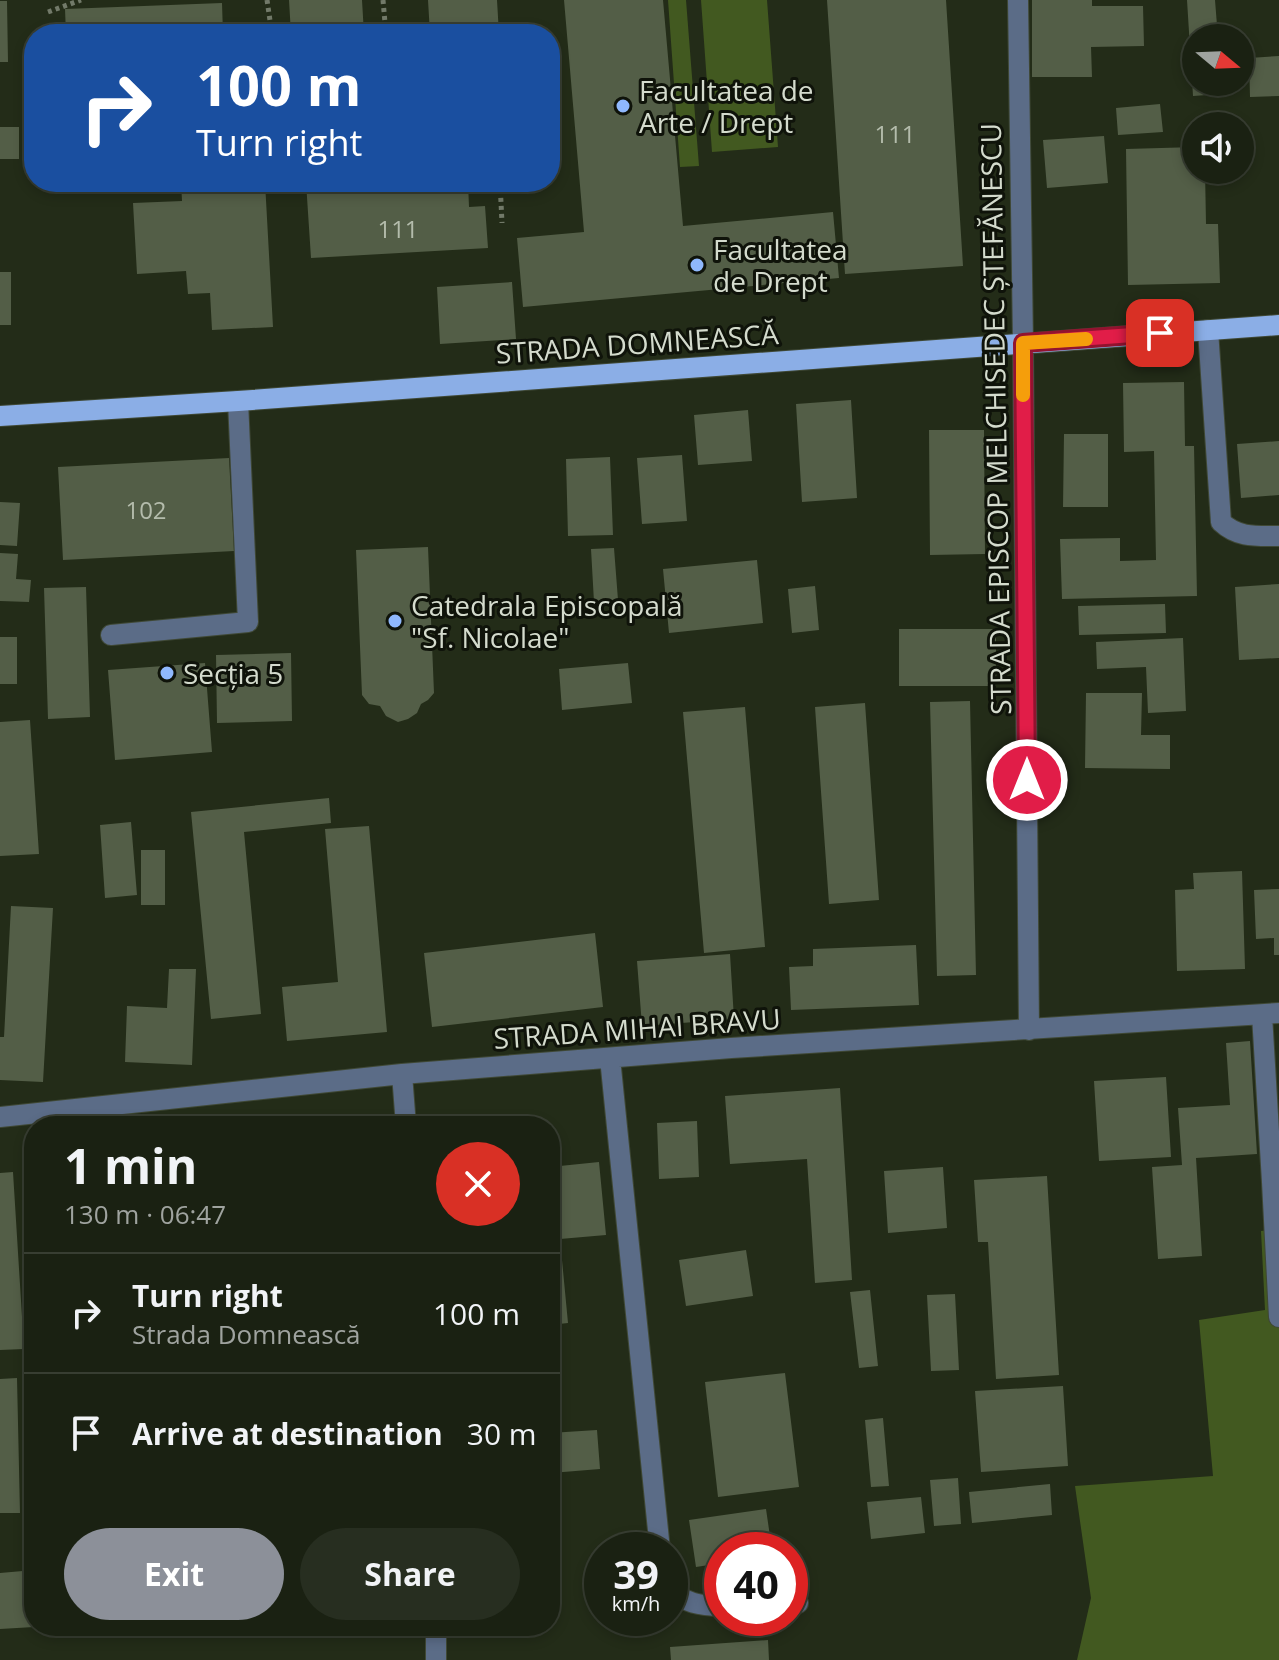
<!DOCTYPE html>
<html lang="en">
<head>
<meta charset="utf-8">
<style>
	body { margin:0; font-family:"Open Sans",sans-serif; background:#272e20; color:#f1f3f6; height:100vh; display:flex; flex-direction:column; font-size:30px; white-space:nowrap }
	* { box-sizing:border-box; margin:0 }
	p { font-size:26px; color:#9fa39f }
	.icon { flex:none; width:44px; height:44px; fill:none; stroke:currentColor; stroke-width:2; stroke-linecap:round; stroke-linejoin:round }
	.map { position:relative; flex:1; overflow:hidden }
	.sheet { position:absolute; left:24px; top:1116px; width:536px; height:520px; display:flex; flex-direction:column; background:#1a2112; border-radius:32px; box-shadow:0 4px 12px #0003,0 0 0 2px #383e32 }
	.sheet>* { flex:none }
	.banner { position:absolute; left:24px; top:24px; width:536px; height:168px; border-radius:32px; box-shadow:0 4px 12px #0003,0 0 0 2px #383e32; background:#1a4fa0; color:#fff; overflow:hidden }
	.needle { width:52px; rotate:109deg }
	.fabs { position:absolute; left:1182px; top:24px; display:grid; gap:16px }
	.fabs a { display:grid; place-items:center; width:72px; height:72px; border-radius:50%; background:#1a2112; box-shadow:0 4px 12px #0003,0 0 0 2px #383e32; font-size:40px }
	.speed { position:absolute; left:584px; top:1532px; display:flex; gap:16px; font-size:40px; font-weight:700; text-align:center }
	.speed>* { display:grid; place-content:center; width:104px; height:104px; border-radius:50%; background:#1a2112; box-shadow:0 4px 12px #0003,0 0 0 2px #383e32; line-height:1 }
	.speed small { font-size:20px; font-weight:400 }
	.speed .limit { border:12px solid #d22; background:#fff; color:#111 }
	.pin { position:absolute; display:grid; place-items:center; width:68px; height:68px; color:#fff; margin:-34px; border-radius:16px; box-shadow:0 4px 12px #0006 }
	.me { position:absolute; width:88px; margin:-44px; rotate:0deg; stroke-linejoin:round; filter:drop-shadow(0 0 6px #0008) }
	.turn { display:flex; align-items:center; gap:28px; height:168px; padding:0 40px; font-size:36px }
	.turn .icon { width:104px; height:104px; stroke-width:2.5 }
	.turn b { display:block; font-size:56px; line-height:68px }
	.round { display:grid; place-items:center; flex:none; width:84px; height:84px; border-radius:42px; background:#272e20 }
	.summary { display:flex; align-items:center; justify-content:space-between; height:136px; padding:0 40px }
	h1 { font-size:48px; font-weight:700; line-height:60px }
	.button { display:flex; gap:16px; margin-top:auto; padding:16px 40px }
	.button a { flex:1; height:92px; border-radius:48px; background:#8c9099; color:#fff; font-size:32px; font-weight:700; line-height:92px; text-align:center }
	.button a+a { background:#272e20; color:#f1f3f6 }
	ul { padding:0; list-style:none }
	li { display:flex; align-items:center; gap:24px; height:120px; padding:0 40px; border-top:2px solid #383e32 }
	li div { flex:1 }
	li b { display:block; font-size:30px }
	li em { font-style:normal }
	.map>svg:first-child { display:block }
	.green { fill:#425920 }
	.building { fill:#535e47 }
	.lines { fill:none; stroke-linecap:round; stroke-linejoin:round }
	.minor-casing { stroke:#3f4835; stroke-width:22 }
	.major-casing { stroke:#3f4835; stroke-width:22 }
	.path { stroke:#727a69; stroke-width:5; stroke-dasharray:4 4; stroke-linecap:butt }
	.minor { stroke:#5b6c87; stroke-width:20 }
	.major { stroke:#8baee6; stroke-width:20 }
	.route-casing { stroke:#92132f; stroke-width:20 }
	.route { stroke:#e11d48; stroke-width:14 }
	.slow { stroke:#f59e0b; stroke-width:14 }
	.poi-dot { fill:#8fb8fd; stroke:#0f130a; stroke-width:3 }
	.labels { text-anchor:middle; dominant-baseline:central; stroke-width:6; stroke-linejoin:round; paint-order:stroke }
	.number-label { font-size:24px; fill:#b4bcac }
	.poi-label { font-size:28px; fill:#d4dbcd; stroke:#0f130a; text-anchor:start }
	.street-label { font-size:28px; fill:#d4dbcd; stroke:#0f130a }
</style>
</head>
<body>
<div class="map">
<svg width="1279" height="1660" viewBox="0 0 1279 1660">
	<rect width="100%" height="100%" fill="#232c18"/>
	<path class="green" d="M668,0H686L699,166L680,167Z
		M701,0H767L778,147L712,152Z
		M1279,1229V1660H1077L1091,1598L1075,1486L1213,1476L1199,1320L1265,1310L1261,1231Z"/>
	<path class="building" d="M289,0H362L364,34H291Z
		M428,0H497L499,34H430Z
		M564,0H663L683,226L833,212L839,278L523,307L517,238L584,232Z
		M827,0H946L963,266L845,274Z
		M1032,0H1092V6H1143L1144,46L1091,47L1092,77H1032Z
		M1187,0H1215L1218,38H1196V82H1221V94L1193,96Z
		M0,1H7L8,62H0Z
		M222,3L223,34H66L65,9Z
		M1279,56V96L1250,97L1249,58Z
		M1160,104L1163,132L1118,135L1116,108Z
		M0,127H19V159H0Z
		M1104,136L1108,183L1047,188L1043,140Z
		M1196,147V170H1205L1206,224H1218L1220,283L1128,285L1126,149Z
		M181,182H265L273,327L212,330L210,293L188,294L186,271L137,274L133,203L182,201Z
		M306,182H468L469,207L485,206L488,248L311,258Z
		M0,272H11V325H0Z
		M512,282L516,339L440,344L437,287Z
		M1184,382L1185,446H1194L1197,596L1062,599L1060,539L1120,538V561L1156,560L1154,451L1124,452L1123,383Z
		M851,400L857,498L802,502L796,404Z
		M748,410L752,461L698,465L694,415Z
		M929,430H984L985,554L930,555Z
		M1064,434H1108V507H1063Z
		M1279,441V495L1241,498L1237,444Z
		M682,455L687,521L642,524L637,458Z
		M610,457L613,535L568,536L566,459Z
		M229,458L234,551L63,560L58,467Z
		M0,502L20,503L17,546L0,545Z
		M428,547L434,693L428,700L421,704L417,713L408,719L398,722L386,716L380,706L369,704L362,695L356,550Z
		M614,548L618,600L594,602L591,549Z
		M0,553L18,554L16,579L31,580L29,602L0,601Z
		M757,560L763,623L669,633L663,569Z
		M1279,584V658L1239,660L1235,587Z
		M815,586L819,630L792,633L788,589Z
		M86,587L90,717L48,719L44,588Z
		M1165,604L1166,633L1079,635L1078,606Z
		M899,629H996V686H899Z
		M0,637H17V684H0Z
		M1183,638L1186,711L1148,713L1146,667L1097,669L1096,642Z
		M291,653L292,721L217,723L216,655Z
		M205,663L212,752L115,760L108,670Z
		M628,663L632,703L562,710L559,669Z
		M1086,693H1142L1141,735H1170V769L1085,768Z
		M970,701L976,975L937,976L930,702Z
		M865,703L879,900L829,904L815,707Z
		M745,707L765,947L704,953L683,712Z
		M30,720L39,854L0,856V722Z
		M329,798L331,823L244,832L261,1014L211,1019L191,812Z
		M131,822L137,895L105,898L100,825Z
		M369,826L387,1032L287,1041L282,987L338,982L325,829Z
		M141,850H165V905H141Z
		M1242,871L1245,969L1177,971L1175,890L1194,889L1193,873Z
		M1279,889V955H1274V938L1256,939L1254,890Z
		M11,906L53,908L43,1082L0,1080V1037H4Z
		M595,933L603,1007L432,1027L424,953Z
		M916,945L919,1005L791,1010L789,967L813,966V949Z
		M730,954L734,1019L642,1026L637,961Z
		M169,969H196L192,1065L125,1062L127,1006L167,1008Z
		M1250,1041L1257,1154L1196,1158L1202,1256L1158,1259L1152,1167L1182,1165L1178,1108L1230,1105L1226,1043Z
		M1166,1077L1171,1157L1099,1161L1094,1081Z
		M840,1088L852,1280L815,1283L807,1159L730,1164L725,1096Z
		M697,1121L699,1177L659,1179L657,1123Z
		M599,1162L606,1235L560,1239L568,1323L550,1325V1167Z
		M943,1167L947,1228L888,1233L884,1171Z
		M13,1172L24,1349L0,1350V1173Z
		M1047,1176L1059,1375L996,1379L988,1242H978L974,1180Z
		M746,1250L753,1296L686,1306L679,1260Z
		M870,1290L878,1366L859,1368L850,1292Z
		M955,1294L959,1370L931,1371L927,1295Z
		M785,1373L799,1487L718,1497L705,1382Z
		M17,1378L20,1513H0V1379Z
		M1063,1386L1068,1466L981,1472L975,1391Z
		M883,1418L889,1486L871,1487L865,1420Z
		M597,1430L600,1469L551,1473L550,1433Z
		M958,1478L961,1524L934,1526L930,1480Z
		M1050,1484L1052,1515L972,1523L969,1492Z
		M921,1497L925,1533L871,1539L867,1502Z
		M766,1509L772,1550H722V1563L696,1567L689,1520Z
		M34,1570V1627L0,1629V1573Z
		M768,1640L769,1660H671L670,1647Z"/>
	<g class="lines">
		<defs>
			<path id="minor" d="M1018,0L1023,343L1029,1030
				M1208,330L1221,522C1238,538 1256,536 1279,536
				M111,635L248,622L238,401
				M1262,1015L1272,1182H1279
				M610,1058L660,1550
				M402,1074L406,1126
				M0,1117L402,1074L731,1048L1279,1013
				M1272,1182L1279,1317
				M670,1586C681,1604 703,1606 722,1606
				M790,1604L798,1603
				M436,1626V1660"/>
			<path id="major" d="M0,416L238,401L1279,325"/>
		</defs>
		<use href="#minor" class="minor-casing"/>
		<use href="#major" class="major-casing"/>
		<path class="path" d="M267,0L272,34
			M383,0L386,34
			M48,12L81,0
			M500,182L502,223"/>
		<use href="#minor" class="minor"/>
		<use href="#major" class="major"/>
	</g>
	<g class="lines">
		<defs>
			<path id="route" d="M1027,780L1023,343L1160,333"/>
		</defs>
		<use href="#route" class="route-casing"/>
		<use href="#route" class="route"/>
		<path class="slow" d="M1023,395V343L1086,339"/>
	</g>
	<g class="poi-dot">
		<circle cx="623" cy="106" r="8"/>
		<circle cx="697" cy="265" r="8"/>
		<circle cx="395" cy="621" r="8"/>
		<circle cx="167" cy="673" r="8"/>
	</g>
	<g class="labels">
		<g class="number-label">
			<text x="895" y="133">111</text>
			<text x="398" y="228">111</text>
			<text x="146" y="509">102</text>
		</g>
		<g class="poi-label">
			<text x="639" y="90">Facultatea de<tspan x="639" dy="32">Arte / Drept</tspan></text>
			<text x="713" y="249">Facultatea<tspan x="713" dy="32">de Drept</tspan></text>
			<text x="411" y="605">Catedrala Episcopală<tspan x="411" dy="32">"Sf. Nicolae"</tspan></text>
			<text x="183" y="673">Secția 5</text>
		</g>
		<g class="street-label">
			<text transform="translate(637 343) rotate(-4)">STRADA DOMNEASCĂ</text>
			<text transform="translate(995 419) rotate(-91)">STRADA EPISCOP MELCHISEDEC ȘTEFĂNESCU</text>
			<text transform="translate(637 1028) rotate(-4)">STRADA MIHAI BRAVU</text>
		</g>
	</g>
</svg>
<div class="fabs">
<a><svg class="needle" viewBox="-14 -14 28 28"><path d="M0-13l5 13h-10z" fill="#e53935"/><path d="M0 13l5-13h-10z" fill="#9fa39f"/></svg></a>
<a><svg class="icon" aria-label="sound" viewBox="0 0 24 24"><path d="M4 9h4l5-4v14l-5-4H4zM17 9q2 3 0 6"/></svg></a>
</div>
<div class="speed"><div>39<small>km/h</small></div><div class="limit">40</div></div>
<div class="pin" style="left:1160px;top:333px;background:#d93025"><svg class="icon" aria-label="arrive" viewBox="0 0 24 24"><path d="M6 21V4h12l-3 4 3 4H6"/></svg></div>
<svg class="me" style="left:1027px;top:780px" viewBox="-20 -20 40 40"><circle r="17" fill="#e11d48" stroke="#fff" stroke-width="3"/><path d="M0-11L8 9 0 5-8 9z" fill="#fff"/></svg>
<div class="banner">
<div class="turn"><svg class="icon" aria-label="right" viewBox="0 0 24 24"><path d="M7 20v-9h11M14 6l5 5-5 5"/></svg><div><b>100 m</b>Turn right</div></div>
</div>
<section class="sheet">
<div class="summary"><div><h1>1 min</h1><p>130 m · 06:47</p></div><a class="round" style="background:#d93025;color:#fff"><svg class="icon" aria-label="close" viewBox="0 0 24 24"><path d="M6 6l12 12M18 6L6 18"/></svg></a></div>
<ul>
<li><svg class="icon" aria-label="right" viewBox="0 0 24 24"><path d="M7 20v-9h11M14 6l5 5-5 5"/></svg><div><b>Turn right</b><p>Strada Domnească</p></div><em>100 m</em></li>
<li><svg class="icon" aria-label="arrive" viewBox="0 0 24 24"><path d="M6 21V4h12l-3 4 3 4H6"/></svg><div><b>Arrive at destination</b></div><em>30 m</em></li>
</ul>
<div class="button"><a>Exit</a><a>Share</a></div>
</section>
</div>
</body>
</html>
